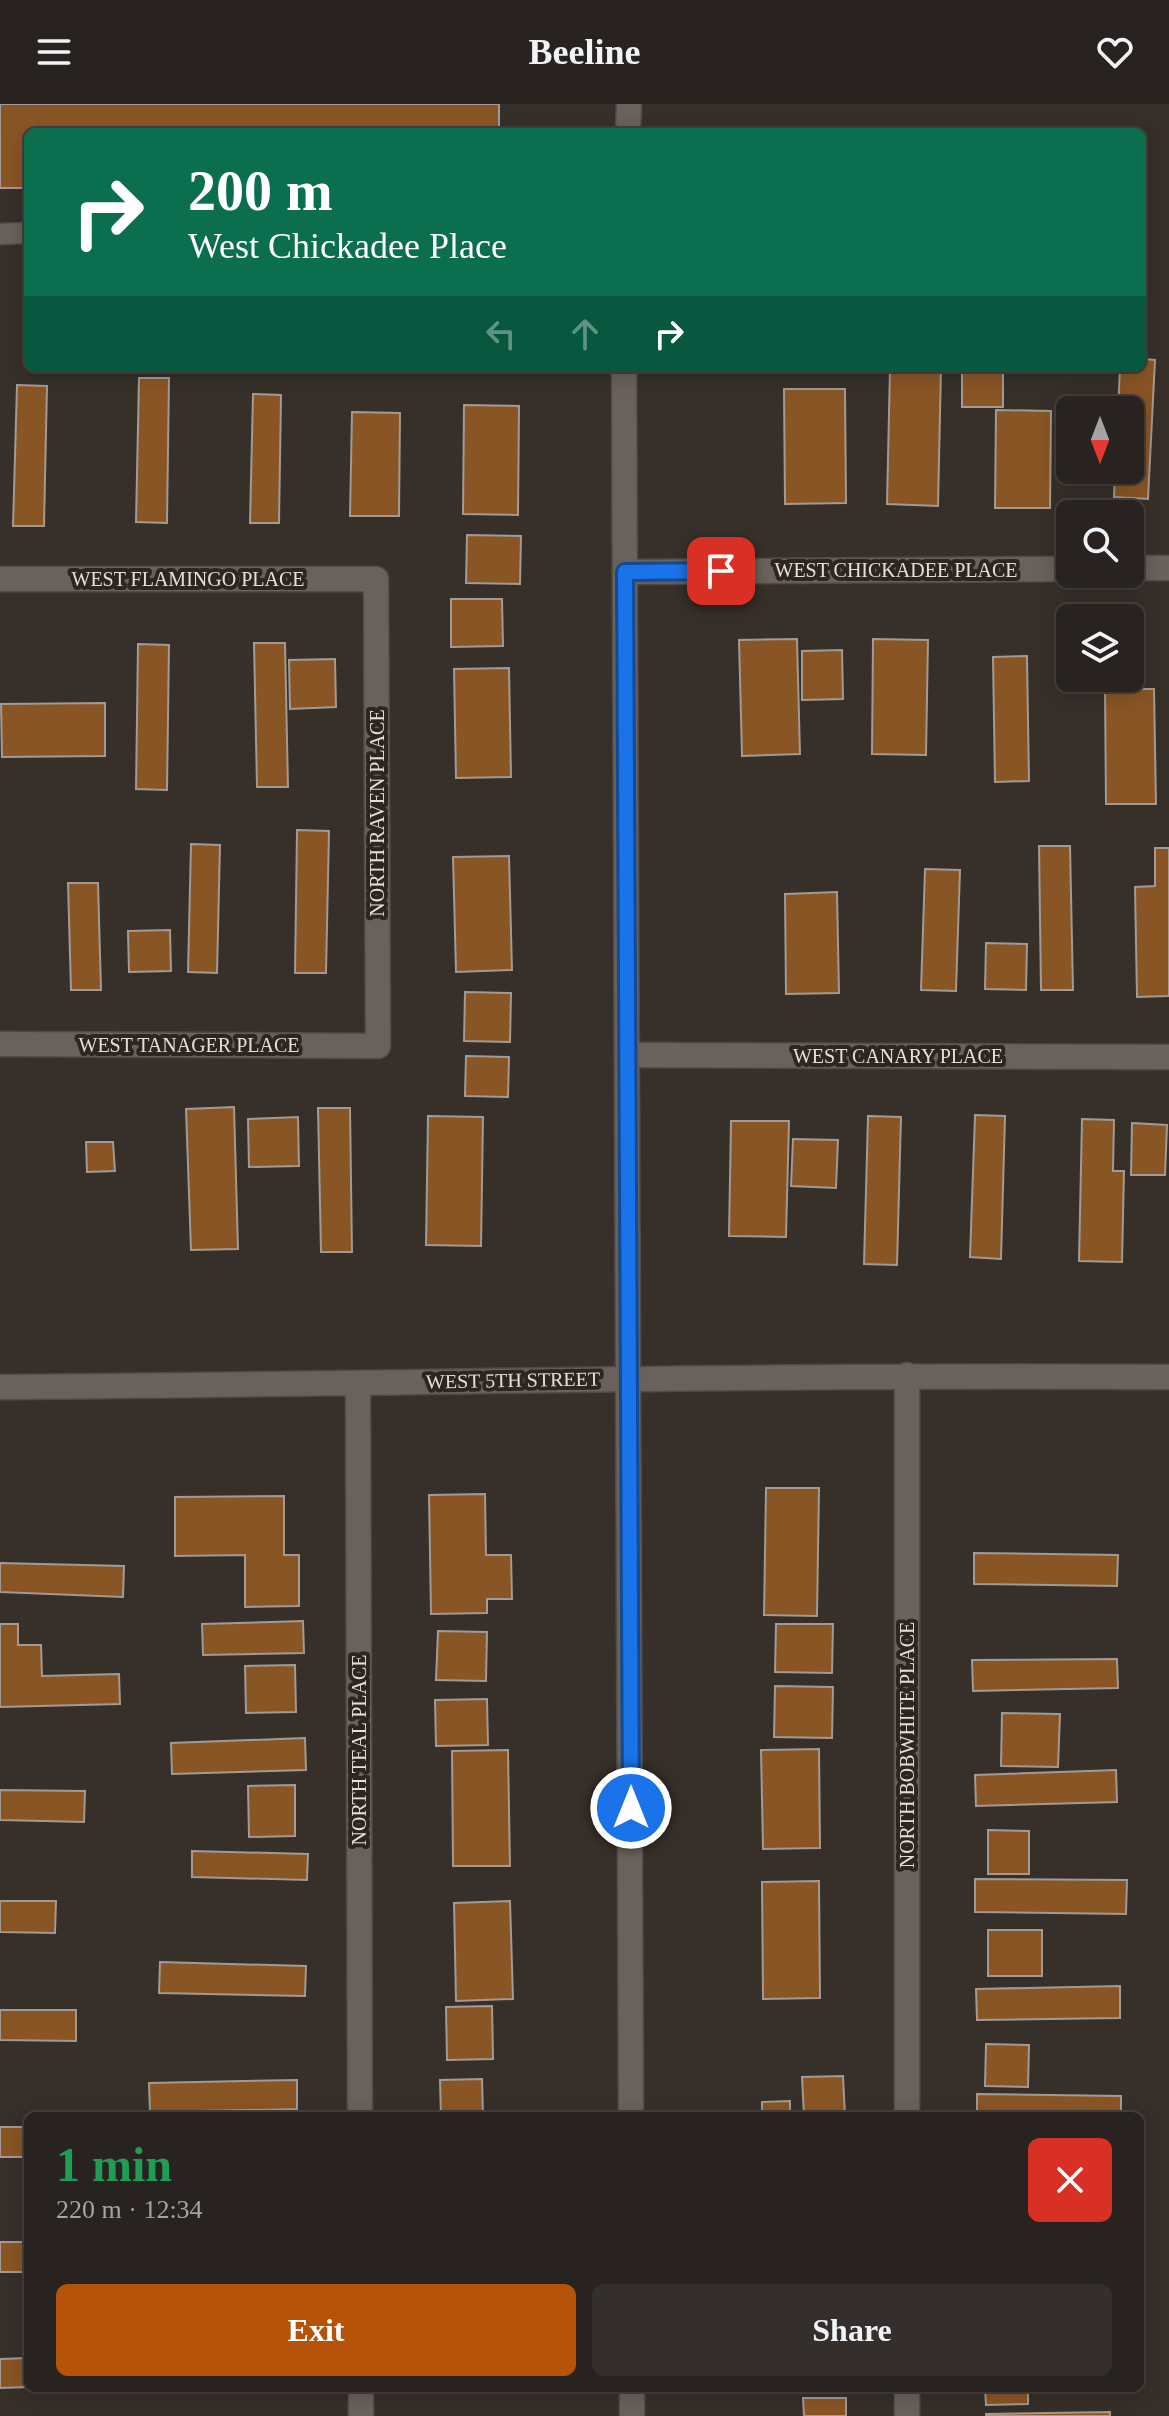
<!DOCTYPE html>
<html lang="en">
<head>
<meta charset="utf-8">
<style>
	body { margin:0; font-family:Georgia,serif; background:#342f2d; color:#f1f3f6; height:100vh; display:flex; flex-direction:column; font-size:30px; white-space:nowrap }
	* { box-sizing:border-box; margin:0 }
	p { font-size:26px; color:#a5a4a5 }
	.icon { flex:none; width:44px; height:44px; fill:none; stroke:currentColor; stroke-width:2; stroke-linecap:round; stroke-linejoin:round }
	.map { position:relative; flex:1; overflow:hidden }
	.panel { position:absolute; left:24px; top:2008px; width:1120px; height:280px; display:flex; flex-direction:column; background:#282320; border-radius:12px; box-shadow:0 4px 20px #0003,0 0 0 2px #44403e }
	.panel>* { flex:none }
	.top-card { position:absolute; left:24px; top:24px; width:1122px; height:244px; border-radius:12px; box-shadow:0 4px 20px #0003,0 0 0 2px #44403e; background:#0b6e4f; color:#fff; overflow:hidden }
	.needle { width:52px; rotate:180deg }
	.buttons { position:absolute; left:1056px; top:292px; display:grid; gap:16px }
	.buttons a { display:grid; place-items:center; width:88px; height:88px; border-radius:12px; background:#282320; box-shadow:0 4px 20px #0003,0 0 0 2px #44403e; font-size:40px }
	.pin { position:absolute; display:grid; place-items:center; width:68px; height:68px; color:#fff; margin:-34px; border-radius:16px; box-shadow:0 4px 12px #0006 }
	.me { position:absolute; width:88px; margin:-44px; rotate:0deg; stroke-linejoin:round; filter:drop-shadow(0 0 6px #0008) }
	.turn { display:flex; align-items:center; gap:28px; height:168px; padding:0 32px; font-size:36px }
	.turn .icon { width:104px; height:104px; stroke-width:2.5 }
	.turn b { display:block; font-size:56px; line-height:68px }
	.lanes { display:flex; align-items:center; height:76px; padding:0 32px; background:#0003; justify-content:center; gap:40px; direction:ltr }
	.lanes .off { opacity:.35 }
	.round { display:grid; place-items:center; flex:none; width:84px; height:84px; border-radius:12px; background:#342f2d }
	.head { display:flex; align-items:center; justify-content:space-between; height:136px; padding:0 32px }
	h1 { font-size:48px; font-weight:800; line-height:60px; color:#1e9e55 }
	.primary-button { display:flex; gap:16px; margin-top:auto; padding:16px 32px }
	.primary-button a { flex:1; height:92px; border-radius:12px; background:#b45309; color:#fff; font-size:32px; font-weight:800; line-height:92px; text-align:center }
	.primary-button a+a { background:#342f2d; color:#f1f3f6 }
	header { display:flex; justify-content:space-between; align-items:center; height:104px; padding:0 32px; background:#282320; font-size:36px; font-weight:800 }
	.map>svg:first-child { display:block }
	.building { fill:#8a5525; stroke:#a29a93; stroke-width:2 }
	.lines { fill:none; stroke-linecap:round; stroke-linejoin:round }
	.lane-casing { stroke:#504b47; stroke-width:23 }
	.street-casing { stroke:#504b47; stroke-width:27 }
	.secondary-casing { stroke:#504b47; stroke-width:27 }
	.lane { stroke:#69615b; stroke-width:20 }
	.street { stroke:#69615b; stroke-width:24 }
	.secondary { stroke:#69615b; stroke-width:24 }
	.route-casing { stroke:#114b97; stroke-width:20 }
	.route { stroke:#1a73e8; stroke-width:14 }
	.labels { text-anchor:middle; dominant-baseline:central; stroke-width:8; stroke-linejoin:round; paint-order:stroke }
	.street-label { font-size:20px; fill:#e3dfdc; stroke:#2c2520 }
</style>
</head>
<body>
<header><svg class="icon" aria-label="menu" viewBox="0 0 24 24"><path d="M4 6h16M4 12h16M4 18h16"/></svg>Beeline<svg class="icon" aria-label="heart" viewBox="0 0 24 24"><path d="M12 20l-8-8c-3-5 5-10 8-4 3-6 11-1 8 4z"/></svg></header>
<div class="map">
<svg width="1169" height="2312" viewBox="0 0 1169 2312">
	<rect width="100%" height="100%" fill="#362f2a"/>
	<path class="building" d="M0,0H499V28H28V84H0Z
		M1142,255L1155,256L1148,395L1114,393L1115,366H1130V306H1118L1120,264H1142Z
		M890,264H941L938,402L887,400Z
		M962,264H1003V303H962Z
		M139,274H169L167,419L136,418Z
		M17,281L47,282L44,422H13Z
		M784,285H845L846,399L785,400Z
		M253,290L281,291L279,419H250Z
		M464,301L519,302L518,411L463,410Z
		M996,306L1051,307L1050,404H995Z
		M352,308L400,309L399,412H350Z
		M467,431L521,432L520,480L466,479Z
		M451,495H502L503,542L451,543Z
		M797,535L800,650L742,652L739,536Z
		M873,535L928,536L926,651L872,650Z
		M254,539H285L288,683H257Z
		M138,540L169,541L167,686L136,685Z
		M842,546L843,595L802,596V547Z
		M1027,552L1029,677L995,678L993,553Z
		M335,555L336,603L290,605L289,556Z
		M509,564L511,673L456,674L454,565Z
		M1105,585H1154L1156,700H1106Z
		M105,599V652L2,653L1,600Z
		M297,726L329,727L326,869H295Z
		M191,740L220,741L217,869L188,868Z
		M1039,742H1070L1073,886H1041Z
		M1155,744H1169V892L1137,893L1135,783L1155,782Z
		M509,752L512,866L456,868L453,753Z
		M925,765L960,766L956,887L921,886Z
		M68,779H98L101,886H71Z
		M837,788L839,889L786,890L785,790Z
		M170,826L171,867L129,868L128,827Z
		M986,839L1027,840L1026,886L985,885Z
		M465,888L511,889L510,938L464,937Z
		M466,952L509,953L508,993L465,992Z
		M234,1003L238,1145L191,1146L186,1005Z
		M318,1004H350L352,1148H321Z
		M975,1011L1005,1012L1001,1155L970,1153Z
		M428,1012L483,1013L481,1142L426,1141Z
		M868,1012L901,1013L897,1161L864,1160Z
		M298,1013L299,1062L249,1063L248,1015Z
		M1082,1015L1114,1016L1113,1067H1124L1122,1158L1079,1157Z
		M731,1017H789L786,1133L729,1132Z
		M1132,1019L1167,1021L1165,1071H1131Z
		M793,1035L838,1036L836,1084L791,1082Z
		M86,1038H113L115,1067L87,1068Z
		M766,1384H819L817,1512L764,1511Z
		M485,1390L486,1451H511L512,1495H487V1509L431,1510L429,1391Z
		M284,1392V1451H299V1502L245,1503V1451L175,1452V1393Z
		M974,1449L1118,1451L1117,1482L974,1480Z
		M0,1459L124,1462L123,1493L0,1488Z
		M303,1517L304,1549L203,1551L202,1520Z
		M0,1520H18V1541H41L42,1572L119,1570L120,1600L0,1603Z
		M776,1520H833L832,1569L775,1568Z
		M438,1527L487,1528L486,1577L436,1576Z
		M1117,1555L1118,1584L973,1587L972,1556Z
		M295,1561L296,1608L246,1609L245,1562Z
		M775,1582L833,1583L832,1634L774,1633Z
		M487,1595L488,1641L436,1642L435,1596Z
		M1002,1609L1060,1610L1058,1663L1001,1662Z
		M305,1634L306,1666L172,1670L171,1639Z
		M819,1645L820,1744L763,1745L761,1646Z
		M508,1646L510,1762H453L452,1647Z
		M1116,1666L1117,1698L976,1702L975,1671Z
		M295,1681V1732L249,1733L248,1682Z
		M0,1686L85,1687L84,1718L0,1716Z
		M988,1726L1029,1727V1770H988Z
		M192,1747L308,1750L307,1776L192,1773Z
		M975,1775L1127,1776L1126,1810L975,1808Z
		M819,1777L820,1894L763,1895L762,1778Z
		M0,1797H56L55,1829L0,1828Z
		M510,1797L513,1895L456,1897L454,1799Z
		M988,1826H1042V1872H988Z
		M160,1858L306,1862L305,1892L159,1889Z
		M1120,1882V1914L977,1916L976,1885Z
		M492,1902L493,1955L447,1956L446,1903Z
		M0,1906H76V1937L0,1936Z
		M986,1940L1029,1941L1028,1983L985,1982Z
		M843,1972L845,2012H804L802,1973Z
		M482,1975L483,2012H441L440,1976Z
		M297,1976V2005L150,2008L149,1979Z
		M977,1990L1121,1992V2012H977Z
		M790,1997V2012H762V1998Z
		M0,2023H28V2053H0Z
		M0,2138H28V2168H0Z
		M28,2254V2283L0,2284V2255Z
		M458,2284H513V2287L458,2288Z
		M985,2284H1028V2300L986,2301Z
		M803,2294H846V2312H804Z
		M1110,2308V2312H986V2310Z"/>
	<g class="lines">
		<defs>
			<path id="lane" d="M0,130L28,129"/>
			<path id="street" d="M1130,464H1169
				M625,468L1070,465
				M0,475H376L378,942L0,940
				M627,951L1169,953
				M358,1280L360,2012
				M0,1283C390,1280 779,1270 1169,1273
				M907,2012V1271
				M361,2284V2312
				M907,2312V2284"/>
			<path id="secondary" d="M628,28L629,0
				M624,264L631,2012
				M632,2284V2312"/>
		</defs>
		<use href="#lane" class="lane-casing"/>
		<use href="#street" class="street-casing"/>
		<use href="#secondary" class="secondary-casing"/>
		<use href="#lane" class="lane"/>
		<use href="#street" class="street"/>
		<use href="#secondary" class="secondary"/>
	</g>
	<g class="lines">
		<defs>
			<path id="route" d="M631,1704L625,468L721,467"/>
		</defs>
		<use href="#route" class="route-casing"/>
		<use href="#route" class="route"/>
	</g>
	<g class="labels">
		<g class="street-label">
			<text x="896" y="466">WEST CHICKADEE PLACE</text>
			<text x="188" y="475">WEST FLAMINGO PLACE</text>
			<text transform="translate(377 709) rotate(-90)">NORTH RAVEN PLACE</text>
			<text x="189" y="941">WEST TANAGER PLACE</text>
			<text x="898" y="952">WEST CANARY PLACE</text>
			<text transform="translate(513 1276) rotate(-1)">WEST 5TH STREET</text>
			<text transform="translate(907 1641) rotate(-90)">NORTH BOBWHITE PLACE</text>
			<text transform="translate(359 1646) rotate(-90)">NORTH TEAL PLACE</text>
		</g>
	</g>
</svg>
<div class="buttons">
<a><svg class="needle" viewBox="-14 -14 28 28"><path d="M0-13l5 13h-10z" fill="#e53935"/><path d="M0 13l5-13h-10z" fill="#a5a4a5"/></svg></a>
<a><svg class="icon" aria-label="search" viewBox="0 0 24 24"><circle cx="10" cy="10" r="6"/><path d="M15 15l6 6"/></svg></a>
<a><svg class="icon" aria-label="layers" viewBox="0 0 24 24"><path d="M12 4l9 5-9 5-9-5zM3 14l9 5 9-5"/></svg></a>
</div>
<div class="pin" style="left:721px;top:467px;background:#d93025"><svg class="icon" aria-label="arrive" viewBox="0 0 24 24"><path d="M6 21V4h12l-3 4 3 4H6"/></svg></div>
<svg class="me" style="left:631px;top:1704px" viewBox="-20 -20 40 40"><circle r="17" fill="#1a73e8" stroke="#fff" stroke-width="3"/><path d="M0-11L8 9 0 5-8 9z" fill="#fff"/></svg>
<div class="top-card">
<div class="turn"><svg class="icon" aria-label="right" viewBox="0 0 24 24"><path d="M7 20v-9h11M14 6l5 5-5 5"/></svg><div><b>200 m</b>West Chickadee Place</div></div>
<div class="lanes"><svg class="icon off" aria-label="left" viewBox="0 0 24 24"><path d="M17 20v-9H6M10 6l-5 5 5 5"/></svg><svg class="icon off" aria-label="ahead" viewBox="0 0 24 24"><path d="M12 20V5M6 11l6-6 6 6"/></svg><svg class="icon" aria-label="right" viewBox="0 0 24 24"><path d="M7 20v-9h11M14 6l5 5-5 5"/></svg></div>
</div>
<section class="panel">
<div class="head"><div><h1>1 min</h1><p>220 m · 12:34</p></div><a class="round" style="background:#d93025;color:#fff"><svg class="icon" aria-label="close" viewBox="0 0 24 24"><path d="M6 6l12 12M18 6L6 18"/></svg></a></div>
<div class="primary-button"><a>Exit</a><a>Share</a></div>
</section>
</div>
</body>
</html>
